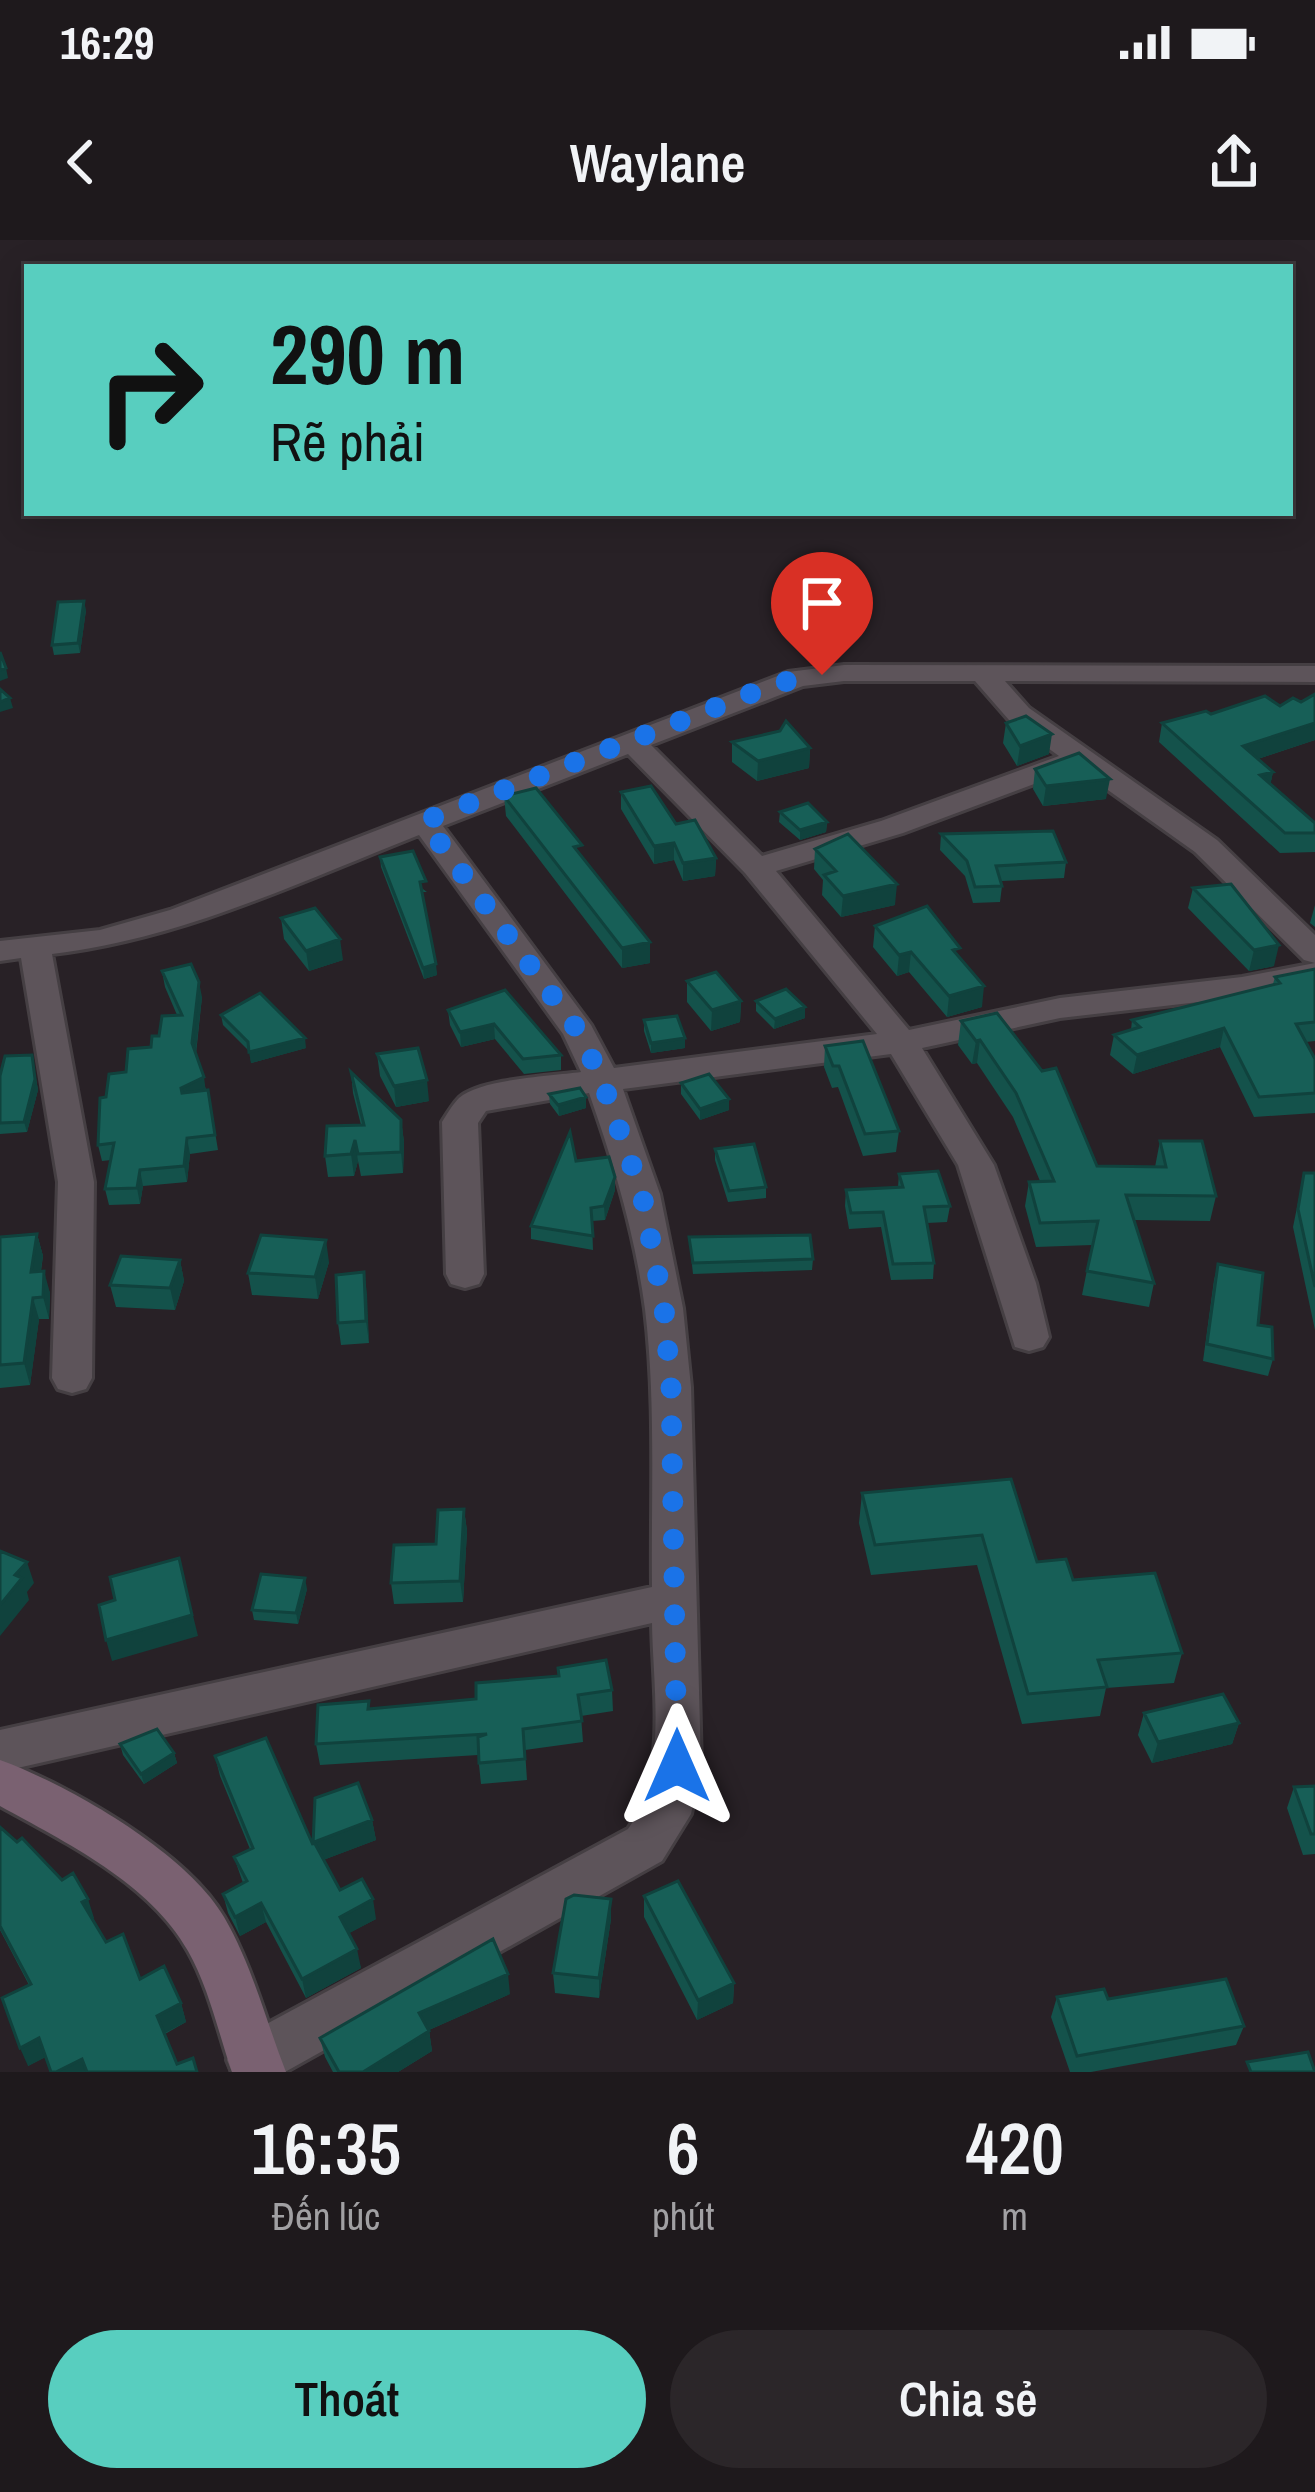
<!DOCTYPE html>
<html lang="vi">
<head>
<meta charset="utf-8">
<style>
	body { margin:0; font-family:"Archivo Narrow",sans-serif; background:#2b2629; color:#f1f3f6; height:100vh; display:flex; flex-direction:column; font-size:45px; white-space:nowrap }
	* { box-sizing:border-box; margin:0 }
	p { font-size:39px; color:#a1a0a3 }
	.icon { flex:none; width:66px; height:66px; fill:none; stroke:currentColor; stroke-width:2; stroke-linecap:round; stroke-linejoin:round }
	.map { position:relative; height:1832px; overflow:hidden }
	.panel { display:flex; flex-direction:column; background:#1e191c; flex:1 }
	.panel>* { flex:none }
	.top-card { position:absolute; left:24px; top:24px; width:1269px; height:252px; border-radius:0px; box-shadow:0 6px 30px #0003,0 0 0 3px #3c383b; background:#58cebf; color:#111; overflow:hidden }
	.pin { position:absolute; display:grid; place-items:center; width:102px; height:102px; color:#fff; margin:-123px -51px; border-radius:50% 50% 50% 0; rotate:-45deg; box-shadow:0 0 12px #0007 }
	.pin .icon { rotate:45deg }
	.me { position:absolute; width:132px; margin:-66px; rotate:0deg; stroke-linejoin:round; filter:drop-shadow(0 0 9px #0008) }
	.turn { display:flex; align-items:center; gap:42px; height:252px; padding:0 48px; font-size:54px }
	.turn .icon { width:156px; height:156px; stroke-width:2.5 }
	.turn b { display:block; font-size:84px; line-height:102px }
	.eta { display:flex; justify-content:space-evenly; align-items:center; height:204px; text-align:center }
	.eta b { font-size:72px; font-weight:600; line-height:84px }
	.primary-button { display:flex; gap:24px; margin-top:auto; padding:24px 48px }
	.primary-button a { flex:1; height:138px; border-radius:72px; background:#58cebf; color:#111; font-size:48px; font-weight:600; line-height:138px; text-align:center }
	.primary-button a+a { background:#2b2629; color:#f1f3f6 }
	.status { display:flex; justify-content:space-between; align-items:center; height:84px; padding:0 60px; background:#1e191c; direction:ltr }
	.status svg { height:33px; fill:currentColor }
	header { display:flex; justify-content:space-between; align-items:center; height:156px; padding:0 48px; background:#1e191c; font-size:54px; font-weight:600 }
	.map>svg:first-child { display:block }
	.lines { fill:none; stroke-linecap:round; stroke-linejoin:round }
	.street-casing { stroke:#453f43; stroke-width:6 }
	.secondary-casing { stroke:#453f43; stroke-width:6 }
	.street { fill:#5d545a; fill-rule:evenodd }
	.secondary { fill:#7a6171; fill-rule:evenodd }
	.wall { fill:#14524b }
	.shaded-wall { fill:#10423d }
	.building { fill:#175f57; stroke:#10423d; stroke-width:3 }
	.route { stroke:#1a73e8; stroke-width:21; stroke-dasharray:0 37.8 }
</style>
</head>
<body>
<div class="status"><b>16:29</b><svg viewBox="0 0 49 12"><path d="M0 12V9h3v3zM5 12V6h3v6zM10 12V3h3v9zM15 12V0h3v12zM26 1h20v11H26zM47 4h2v5h-2z"/></svg></div>
<header><svg class="icon" aria-label="back" viewBox="0 0 24 24"><path d="M15 5l-7 7 7 7"/></svg>Waylane<svg class="icon" aria-label="share" viewBox="0 0 24 24"><path d="M12 15V3M7 8l5-5 5 5M5 13v7h14v-7"/></svg></header>
<div class="map">
<svg width="1315" height="1832" viewBox="0 0 1315 1832">
	<rect width="100%" height="100%" fill="#282126"/>
	<g class="lines">
		<defs>
			<path id="street" d="M844,425L1315,426V442L1005,441L1029,468L1217,600L1315,695V723L1304,720L1195,612L1077,528L903,593L776,631L909,790L1060,758L1242,737L1315,723V743L1242,757L1060,778L922,808L994,925L1036,1043L1049,1097L1043,1107L1029,1111L1015,1107L958,925L891,814L623,849L660,954L683,1068L691,1147L701,1526L691,1574L662,1621L285,1832H232L227,1820L235,1801L628,1589C668,1533 653,1450 652,1383L0,1532V1490L652,1347C651,1255 656,1160 645,1069C635,994 614,924 589,853L486,871L478,883L484,1034L479,1044L465,1048L451,1044L446,1034L442,882C447,874 453,864 459,858C480,839 552,836 581,832L563,794L419,595C300,642 181,699 52,714L94,942L92,1138L86,1149L72,1153L58,1149L52,1138L58,942L21,718L0,721V701L100,690L170,670L788,432ZM844,441H975L1009,480L1059,516L881,581L762,616L651,505L803,446ZM628,514L745,633L877,794L614,828L591,785L443,586Z"/>
			<path id="secondary" d="M0,1520C69,1545 187,1613 224,1677C252,1725 266,1781 286,1832H232C218,1792 209,1748 188,1711C150,1643 65,1602 0,1566Z"/>
		</defs>
		<use href="#street" class="street-casing"/>
		<use href="#secondary" class="secondary-casing"/>
		<use href="#street" class="street"/>
		<use href="#secondary" class="secondary"/>
	</g>
	<path class="wall" d="M86,370L80,413L54,415L52,405Z
		M1315,454V500L1258,519L1273,532L1270,545L1315,583V612L1280,613L1159,502L1162,483L1301,462Z
		M1006,483L1049,514L1017,526L1003,503Z
		M732,502L810,508L809,528L757,541L732,522Z
		M1035,529L1106,559L1043,566L1033,549Z
		M621,552L676,584L716,618L715,636L683,641L674,620L654,624L621,569Z
		M504,556L583,617L650,723L622,728L506,576Z
		M780,572L827,582L826,592L800,600L779,582Z
		M941,594L1066,622L1064,638L1001,641L1002,646L1000,662L973,663L965,636L940,610Z
		M815,609L895,665L841,677L822,655L823,640L814,629Z
		M380,617L427,652H422L437,735L424,739L381,627Z
		M1193,648L1274,726L1249,731L1188,668Z
		M1315,665V687L1310,683Z
		M281,678L343,720L309,731L284,699Z
		M875,686L959,718L982,767L947,777L909,732L897,736L873,707Z
		M1315,729V801L1306,802L1315,819V873L1254,877L1220,807L1133,834L1110,815L1114,795L1131,790L1132,780L1273,744L1275,737Z
		M162,731L202,757L196,814L206,850H208L218,910L190,914L187,942L143,946L140,964L109,965L105,949L111,920L102,921L98,905L106,857L177,775L165,747Z
		M687,741L741,761L740,782L711,791L687,762Z
		M505,750L561,815V830L524,834L495,799L461,807L450,785L448,770Z
		M756,761L805,778L774,789L756,771Z
		M997,773L1097,926L1155,927L1160,901L1216,956L1210,981L1134,980L1154,1043L1149,1067L1082,1055L1092,1005L1036,1007L1025,966L1029,942L1040,941L1013,877L977,823L972,824L958,805L961,781Z
		M221,775L306,808L251,823L250,812L223,785Z
		M644,780L685,798V808L651,813L644,791Z
		M825,806L899,891L896,912L863,916L838,847L832,848L824,827Z
		M377,814L429,861L396,867L380,836Z
		M32,815L38,850L27,892L0,894V836Z
		M351,832L401,880L404,902L403,933L361,936L358,921L354,936L328,937L325,916L361,885L353,853Z
		M681,843L729,870L700,880L681,854Z
		M549,854L586,868L559,876L550,864Z
		M715,909L766,947V958L728,962L715,920Z
		M576,921L615,950L605,980L592,981L593,1010L531,999V986Z
		M1304,933H1315V1090L1293,987Z
		M899,934L950,966L947,982L927,983L934,1023L933,1039L891,1040L881,987L849,989L845,966L846,950L898,947Z
		M37,994L43,1016L41,1031L50,1053L49,1079H39L30,1145L0,1148V997Z
		M689,997L813,1019L812,1030L693,1034Z
		M180,1020L184,1041L175,1070L116,1067L110,1045Z
		M329,1022L318,1059L252,1055L248,1033Z
		M1218,1024L1258,1085L1273,1119L1268,1136L1203,1121L1214,1040Z
		M364,1032L369,1103L341,1105L338,1083Z
		M1011,1239L1037,1322L1073,1340L1182,1413L1174,1443L1106,1448L1100,1476L1022,1484L977,1325L871,1335L859,1283L862,1253Z
		M464,1269L467,1291L463,1362L394,1364L391,1343L436,1304Z
		M307,1349L298,1384L254,1380L252,1370Z
		M612,1450L613,1471L581,1476L583,1502L525,1510L527,1540L481,1544L478,1515L320,1525L316,1504L370,1469Z
		M1144,1473L1239,1483L1232,1504L1152,1523L1138,1495Z
		M120,1504L174,1513L177,1523L144,1544L123,1515Z
		M215,1516L313,1605L372,1580L376,1600L323,1620L340,1650L376,1679L349,1693L361,1728L306,1758L266,1682L240,1696L228,1673L223,1654L243,1643L234,1617L250,1609L220,1536Z
		M1315,1546V1614L1303,1615L1287,1568L1294,1547Z
		M0,1587L94,1678L92,1679L106,1702L140,1739L181,1763L186,1782L165,1794L177,1824L197,1832L45,1817L28,1826L29,1745L0,1690Z
		M644,1656L734,1743L733,1763L697,1780L644,1677Z
		M611,1659V1679L599,1758L555,1753L553,1733Z
		M510,1754L429,1790L432,1811L398,1832H333L325,1817L320,1798Z
		M1057,1757L1108,1759L1244,1786L1236,1805L1091,1832H1070L1051,1777Z"/>
	<path class="shaded-wall" d="M84,361L86,370L80,413L78,403Z
		M6,428L8,438L0,441V430Z
		M10,458L13,468L0,472V462Z
		M1315,483V500L1239,525L1243,506Z
		M1052,494L1049,514L1017,526L1020,506Z
		M810,508L809,528L757,541L758,521Z
		M1273,532L1269,552L1260,535Z
		M1110,539L1106,559L1043,566L1046,546Z
		M827,582L826,592L800,600V590Z
		M674,603V620L654,624V606Z
		M716,618L715,636L683,641V623Z
		M897,644L895,665L841,677L843,656Z
		M340,699L343,720L309,731L306,711Z
		M650,702V723L622,728V708Z
		M1279,705L1274,726L1249,731L1254,710Z
		M911,712L909,732L897,736L899,715Z
		M436,724L437,735L424,739L423,728Z
		M199,742L202,757L195,819L192,803Z
		M984,746L982,767L947,777L949,756Z
		M741,761L740,782L711,791L712,770Z
		M805,767V778L774,789L775,779Z
		M494,784L495,799L461,807L460,792Z
		M1224,788L1220,807L1133,834L1137,815Z
		M305,798L306,808L251,823L249,812Z
		M685,798V808L651,813V803Z
		M980,800L977,823L972,824L976,801Z
		M32,815L38,850L27,892L24,882Z
		M204,837L206,853L184,863L181,848Z
		M427,840L429,861L396,867L394,846Z
		M586,857V868L559,876L558,865Z
		M729,859V870L700,880V869Z
		M401,880L404,902L403,933L401,912Z
		M187,898L190,914L187,942L184,926Z
		M355,900L358,921L354,936L351,914Z
		M140,930L143,946L140,964L137,948Z
		M615,937V950L605,980L604,966Z
		M37,994L43,1016L37,1053L31,1032Z
		M326,1000L329,1022L318,1059L315,1037Z
		M180,1020L184,1041L175,1070L170,1048Z
		M44,1031L50,1053L49,1079L43,1057Z
		M364,1032L367,1054L369,1103L366,1081Z
		M33,1058L39,1079L30,1145L24,1123Z
		M464,1269L467,1291L463,1362L460,1341Z
		M179,1318L198,1396L112,1421L106,1400Z
		M27,1322L34,1343L27,1352L29,1360L0,1396V1365L15,1335Z
		M305,1338L307,1349L298,1384L296,1373Z
		M1239,1483L1232,1504L1152,1523L1158,1502Z
		M174,1513L177,1523L144,1544L141,1534Z
		M372,1580L376,1600L318,1622L314,1602Z
		M88,1659L94,1678L89,1681L82,1662Z
		M373,1659L376,1679L344,1696L340,1677Z
		M611,1659V1679L599,1758V1738Z
		M261,1663L266,1682L240,1696L235,1677Z
		M357,1709L361,1728L306,1758L302,1739Z
		M508,1734L510,1754L422,1793L419,1773Z
		M734,1743L733,1763L697,1780L698,1760Z
		M181,1763L186,1782L163,1794L157,1776Z
		M429,1791L432,1811L398,1832H363Z
		M39,1798L46,1817L28,1826L20,1808Z
		M82,1819L88,1832H56Z"/>
	<path class="building" d="M84,361L78,403L52,405L58,362Z
		M0,412L6,428L0,430Z
		M0,449L10,458L0,462Z
		M1315,454V483L1243,506L1273,532L1260,535L1315,583V593H1285L1162,483L1206,471L1211,474L1265,456L1280,466L1293,458L1301,462Z
		M1026,476L1052,494L1020,506L1006,483Z
		M786,481L810,508L758,521L732,502L780,491Z
		M1079,513L1110,539L1046,546L1035,529Z
		M651,546L676,584L695,580L716,618L683,623L674,603L654,606L621,552Z
		M536,548L582,605L574,607L650,702L622,708L504,556Z
		M808,563L827,582L800,590L780,572Z
		M1053,591L1066,622L996,626L1002,646L975,647L967,621L941,594Z
		M848,594L897,644L843,656L824,635L836,631L815,609Z
		M413,611L426,641L420,642L436,724L423,728L380,617Z
		M1231,644L1279,705L1254,710L1193,648Z
		M927,666L960,708L953,710L984,746L949,756L911,712L899,715L875,686Z
		M315,668L340,699L306,711L281,678Z
		M191,724L199,742L192,803L204,837L181,848L182,853L208,850L215,895L187,898L184,926L140,930L137,948L105,949L114,903L98,905L100,858L106,857L109,834L126,832L128,809L151,807L152,796H159L162,776L182,775L162,731Z
		M1315,729V782L1296,784L1315,819V853L1259,857L1224,788L1137,815L1114,795L1140,787L1132,780L1280,743L1275,737Z
		M716,732L741,761L712,770L687,741Z
		M786,749L805,767L775,779L756,761Z
		M505,750L561,815L523,819L494,784L460,792L448,770Z
		M260,753L305,798L249,812L248,802L221,775Z
		M997,773L1042,831L1056,828L1097,926L1166,927L1160,901H1202L1216,956L1126,955L1154,1043L1087,1031L1098,981L1040,983L1029,942L1054,941L1016,853L980,800L976,801L961,781Z
		M677,776L685,798L651,803L644,780Z
		M863,801L899,891L865,894L839,826H833L825,806Z
		M418,808L427,840L394,846L377,814Z
		M32,815L35,839L24,882L0,883V836L5,816Z
		M351,832L401,880V912L358,914L355,900L351,914L325,916L327,886L364,885Z
		M709,834L729,859L700,869L681,843Z
		M580,848L586,857L558,865L549,854Z
		M570,892L576,921L609,917L615,937L604,966L591,968L593,996L531,986Z
		M754,904L766,947L729,951L715,909Z
		M938,931L950,966L924,967L934,1023L893,1024L883,972L851,973L846,950L903,947L899,934Z
		M1304,933H1315V1047L1298,969Z
		M37,994L31,1032L44,1031L43,1057L33,1058L24,1123L0,1125V997Z
		M261,995L326,1000L315,1037L248,1033Z
		M810,995L813,1019L693,1023L689,997Z
		M121,1016L180,1020L170,1048L110,1045Z
		M1218,1024L1263,1033L1258,1085L1272,1087L1273,1119L1207,1104Z
		M364,1032L366,1081L338,1083L336,1035Z
		M1011,1239L1037,1322L1066,1319L1073,1340L1155,1333L1182,1413L1098,1420L1107,1447L1028,1454L982,1295L875,1305L862,1253Z
		M464,1269L460,1341L391,1343L394,1305L436,1304L438,1270Z
		M0,1311L27,1322L15,1335L22,1338L0,1365Z
		M179,1318L192,1375L106,1400L99,1365L115,1360L110,1337Z
		M261,1334L305,1338L296,1373L252,1370Z
		M606,1420L612,1450L578,1455L582,1481L523,1489L525,1519L479,1523L478,1497L487,1494L316,1504L318,1465L369,1461L368,1469L476,1459V1443L559,1436L558,1428Z
		M1223,1454L1239,1483L1158,1502L1144,1473Z
		M157,1489L174,1513L141,1534L120,1504Z
		M266,1498L313,1605L315,1558L358,1543L372,1580L314,1602L340,1650L362,1639L373,1659L340,1677L357,1709L302,1739L261,1663L235,1677L223,1654L247,1641L234,1617L253,1608L215,1516Z
		M1315,1546V1594H1311L1294,1547Z
		M0,1587L17,1602L22,1598L62,1640L73,1633L88,1659L82,1662L106,1702L123,1694L140,1739L164,1726L181,1763L157,1776L177,1824L193,1818L197,1832H87L82,1819L56,1832H51L39,1798L20,1808L2,1758L31,1744L0,1686Z
		M678,1641L734,1743L698,1760L644,1656Z
		M574,1655L611,1659L599,1738L553,1733L566,1659Z
		M493,1699L508,1734L419,1773L429,1791L363,1832H339L320,1798Z
		M1226,1739L1244,1786L1077,1816L1057,1757L1104,1749L1108,1759Z
		M1308,1812L1315,1832H1251L1247,1822Z"/>
	<g class="lines">
		<path class="route" d="M677,1526L671,1147L664,1068L642,954L601,838L579,792L424,581L778,443L822,435"/>
	</g>
</svg>
<div class="pin" style="left:822px;top:435px;background:#d93025"><svg class="icon" aria-label="arrive" viewBox="0 0 24 24"><path d="M6 21V4h12l-3 4 3 4H6"/></svg></div>
<svg class="me" style="left:677px;top:1526px" viewBox="-20 -20 40 40"><path d="M0-17L14 15 0 8-14 15z" fill="#1a73e8" stroke="#fff" stroke-width="4"/></svg>
<div class="top-card">
<div class="turn"><svg class="icon" aria-label="right" viewBox="0 0 24 24"><path d="M7 20v-9h11M14 6l5 5-5 5"/></svg><div><b>290 m</b>Rẽ phải</div></div>
</div>
</div>
<section class="panel">
<div class="eta">
<div><b>16:35</b><p>Đến lúc</p></div>
<div><b>6</b><p>phút</p></div>
<div><b>420</b><p>m</p></div>
</div>
<div class="primary-button"><a>Thoát</a><a>Chia sẻ</a></div>
</section>
</body>
</html>
